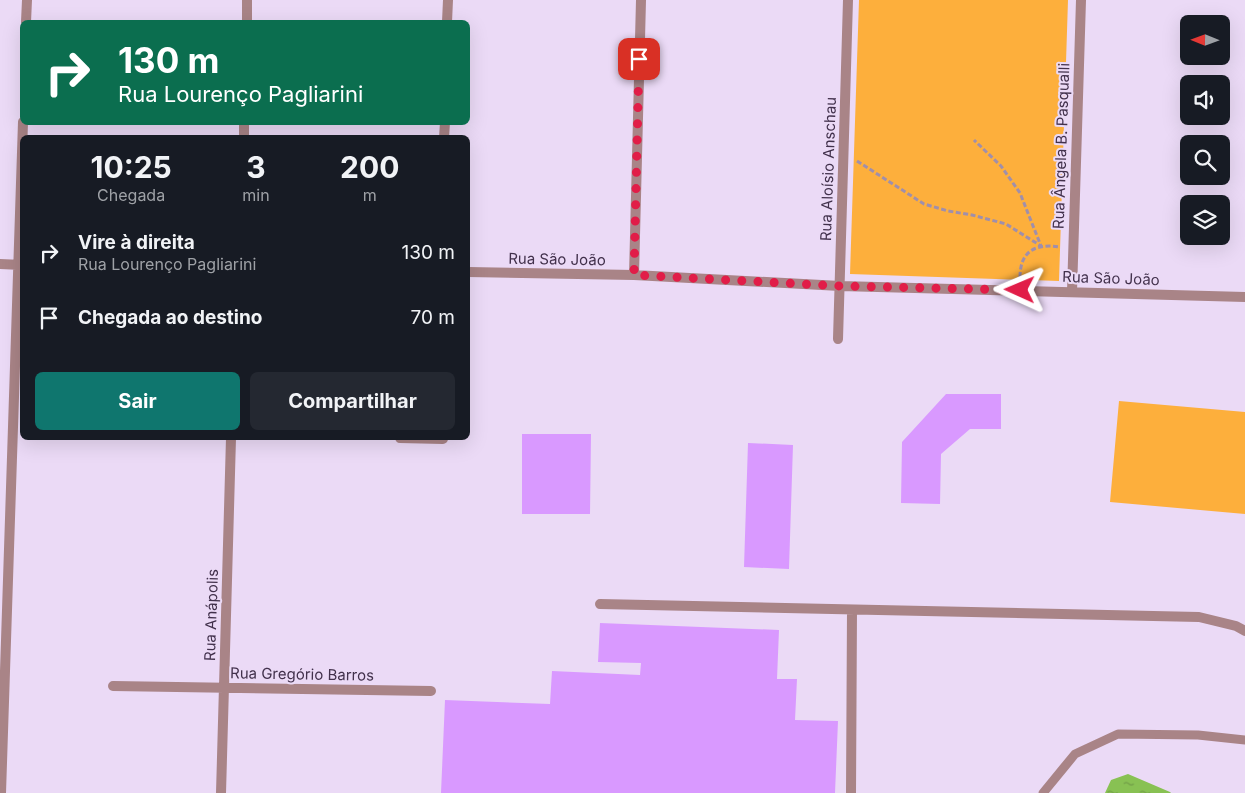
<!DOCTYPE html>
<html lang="pt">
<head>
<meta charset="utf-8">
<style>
	body { margin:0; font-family:Inter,sans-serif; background:#242831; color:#f1f3f6; height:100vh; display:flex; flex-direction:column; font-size:19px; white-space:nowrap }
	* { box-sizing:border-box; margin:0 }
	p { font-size:16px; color:#9ea1a6 }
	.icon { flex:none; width:28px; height:28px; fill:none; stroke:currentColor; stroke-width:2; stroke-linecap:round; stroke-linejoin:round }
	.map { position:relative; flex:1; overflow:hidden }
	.details { position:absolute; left:20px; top:135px; width:450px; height:305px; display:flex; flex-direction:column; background:#171b24; border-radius:8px; box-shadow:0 5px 20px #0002 }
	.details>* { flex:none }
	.banner { position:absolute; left:20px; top:20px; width:450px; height:105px; border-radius:8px; box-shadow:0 5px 20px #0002; background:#0b6e4f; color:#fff; overflow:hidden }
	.needle { width:32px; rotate:271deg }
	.controls { position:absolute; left:1180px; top:15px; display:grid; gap:10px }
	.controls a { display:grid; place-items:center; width:50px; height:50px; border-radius:8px; background:#171b24; box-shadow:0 5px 20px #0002; font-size:25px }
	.pin { position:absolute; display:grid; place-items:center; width:42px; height:42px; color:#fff; margin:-21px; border-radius:10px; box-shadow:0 2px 8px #0006 }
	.me { position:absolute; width:55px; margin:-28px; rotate:271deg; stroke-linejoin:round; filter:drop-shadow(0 0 4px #0008) }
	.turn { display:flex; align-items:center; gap:18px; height:105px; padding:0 15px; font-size:22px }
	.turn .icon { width:65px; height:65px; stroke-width:2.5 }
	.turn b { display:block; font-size:35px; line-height:42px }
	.eta { display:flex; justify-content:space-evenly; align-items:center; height:85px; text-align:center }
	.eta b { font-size:30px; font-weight:700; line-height:35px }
	.action { display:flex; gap:10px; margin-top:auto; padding:10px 15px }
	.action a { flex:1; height:58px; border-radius:8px; background:#0f766e; color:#fff; font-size:20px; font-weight:700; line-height:58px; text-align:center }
	.action a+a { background:#242831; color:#f1f3f6 }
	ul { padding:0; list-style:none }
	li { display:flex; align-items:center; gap:15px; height:65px; padding:0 15px }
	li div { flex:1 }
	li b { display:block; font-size:19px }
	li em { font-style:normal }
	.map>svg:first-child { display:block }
	.green { fill:#fdaf3c }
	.water { fill:url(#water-ripples) }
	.building { fill:#d999ff }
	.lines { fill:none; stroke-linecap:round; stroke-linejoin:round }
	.path { stroke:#a08fab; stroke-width:3; stroke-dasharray:5 2.5; stroke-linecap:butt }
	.lane { stroke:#a98487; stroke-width:9 }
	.street { stroke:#a98487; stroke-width:10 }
	.route { stroke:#e11d48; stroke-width:9; stroke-dasharray:0 16.2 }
	.labels { text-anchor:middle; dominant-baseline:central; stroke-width:4; stroke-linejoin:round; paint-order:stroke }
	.street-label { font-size:15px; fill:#42314c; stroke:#ebdaf6 }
</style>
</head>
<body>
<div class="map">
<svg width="1245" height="793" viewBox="0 0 1245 793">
	<defs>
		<pattern id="water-ripples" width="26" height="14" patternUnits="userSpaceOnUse" patternTransform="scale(1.25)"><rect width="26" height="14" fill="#88c153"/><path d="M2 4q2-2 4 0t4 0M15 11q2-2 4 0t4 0" fill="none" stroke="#719d47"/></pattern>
	</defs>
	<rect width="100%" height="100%" fill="#ebdaf6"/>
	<path class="green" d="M859,0H1068L1059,281L850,274Z
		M1119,401L1245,412V514L1110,502Z"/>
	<path class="water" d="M1128,774L1170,792L1171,793H1105L1111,780Z"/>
	<path class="building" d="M946,394H1001V429H970L941,454L940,504L901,503L902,442Z
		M522,434H591L590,514H522Z
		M748,443L793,445L789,569L744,567Z
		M600,623L779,630L777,679H797L795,720L838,721L835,793H441L445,700L550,704L552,671L640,675L641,663L598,662Z"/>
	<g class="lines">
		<path class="path" d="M857,161L924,204L948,211L972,215L1006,224L1041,246L1020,193L1001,166L974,140
			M1020,277C1020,251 1036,243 1060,247"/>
		<path class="lane" d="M1043,793L1075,754L1118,734L1198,735L1245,740"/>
		<path class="street" d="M26,22L27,0
			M247,22V0
			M447,22L448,0
			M244,138V122
			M444,138L445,122
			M0,264L22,265
			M468,272L634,275L840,286L1245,297
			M634,275L641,0
			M1072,292L1081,0
			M838,339L848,0
			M400,438L443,439
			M600,604L1199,617L1236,626L1245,631
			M113,686L431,691
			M1,793L23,122
			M221,793L231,438
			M851,793L852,610"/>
	</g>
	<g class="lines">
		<path class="route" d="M639,59L634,275L840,286L1020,290"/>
	</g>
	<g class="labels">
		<g class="street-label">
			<text transform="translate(1061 146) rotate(-88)">Rua Ângela B. Pasqualli</text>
			<text transform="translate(828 169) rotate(-88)">Rua Aloísio Anschau</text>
			<text transform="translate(557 259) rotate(1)">Rua São João</text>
			<text transform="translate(1111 278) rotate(2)">Rua São João</text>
			<text transform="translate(211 615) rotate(-88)">Rua Anápolis</text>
			<text transform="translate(302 674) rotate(1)">Rua Gregório Barros</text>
		</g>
	</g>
</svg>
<div class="controls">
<a><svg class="needle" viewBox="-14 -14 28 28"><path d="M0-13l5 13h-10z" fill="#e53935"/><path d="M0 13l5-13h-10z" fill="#9ea1a6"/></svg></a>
<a><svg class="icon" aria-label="sound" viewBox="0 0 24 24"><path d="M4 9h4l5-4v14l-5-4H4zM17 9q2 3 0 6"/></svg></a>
<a><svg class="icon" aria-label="search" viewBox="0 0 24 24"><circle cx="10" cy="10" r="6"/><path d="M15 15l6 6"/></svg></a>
<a><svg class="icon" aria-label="layers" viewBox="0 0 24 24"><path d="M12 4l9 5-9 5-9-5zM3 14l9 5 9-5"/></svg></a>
</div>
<div class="pin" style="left:639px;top:59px;background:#d93025"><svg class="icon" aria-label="arrive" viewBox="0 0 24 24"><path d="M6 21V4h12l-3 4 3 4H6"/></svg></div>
<svg class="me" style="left:1020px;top:290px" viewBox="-20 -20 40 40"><path d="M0-17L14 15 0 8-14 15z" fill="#e11d48" stroke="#fff" stroke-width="4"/></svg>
<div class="banner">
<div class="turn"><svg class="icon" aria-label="right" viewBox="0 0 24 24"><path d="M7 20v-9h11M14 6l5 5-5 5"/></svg><div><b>130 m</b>Rua Lourenço Pagliarini</div></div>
</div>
<section class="details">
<div class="eta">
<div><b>10:25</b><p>Chegada</p></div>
<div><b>3</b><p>min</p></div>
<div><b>200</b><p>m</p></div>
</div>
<ul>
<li><svg class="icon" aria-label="right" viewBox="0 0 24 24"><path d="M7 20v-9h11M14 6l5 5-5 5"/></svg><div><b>Vire à direita</b><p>Rua Lourenço Pagliarini</p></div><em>130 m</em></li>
<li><svg class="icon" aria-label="arrive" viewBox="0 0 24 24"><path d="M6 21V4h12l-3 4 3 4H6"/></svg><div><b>Chegada ao destino</b></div><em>70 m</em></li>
</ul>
<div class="action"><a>Sair</a><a>Compartilhar</a></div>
</section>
</div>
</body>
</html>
